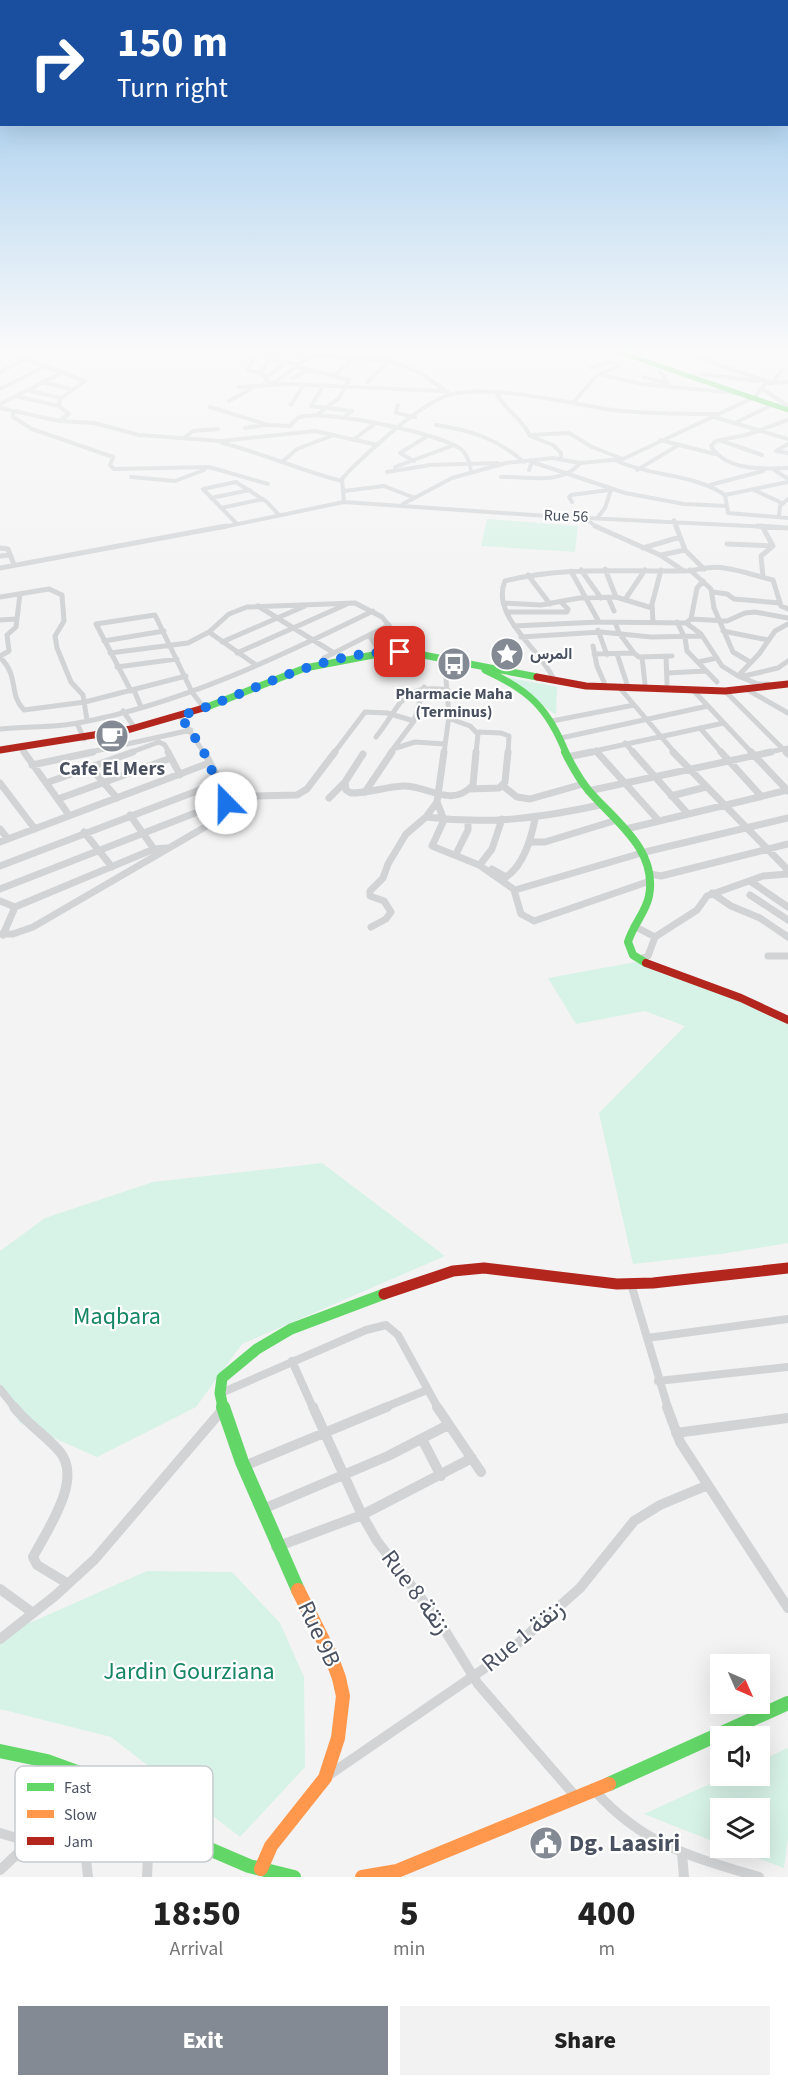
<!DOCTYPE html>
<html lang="en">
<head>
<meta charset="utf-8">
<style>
	body { margin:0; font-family:"Source Sans 3",Vazirmatn,sans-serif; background:#f2f2f2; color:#222; height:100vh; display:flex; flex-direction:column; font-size:22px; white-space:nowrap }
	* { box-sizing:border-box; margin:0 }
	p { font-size:20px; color:#767676 }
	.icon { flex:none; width:33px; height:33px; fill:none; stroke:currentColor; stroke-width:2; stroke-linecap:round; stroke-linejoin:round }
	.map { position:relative; height:1877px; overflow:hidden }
	.side { display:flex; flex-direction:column; background:#fff; flex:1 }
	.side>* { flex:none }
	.top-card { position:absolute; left:0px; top:0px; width:789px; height:126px; box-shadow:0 6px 24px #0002; background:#1a4fa0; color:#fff; overflow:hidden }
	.needle { width:39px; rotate:135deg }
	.buttons { position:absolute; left:710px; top:1654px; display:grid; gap:12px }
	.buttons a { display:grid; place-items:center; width:60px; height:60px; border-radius:0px; background:#fff; box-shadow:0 6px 24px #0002; font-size:30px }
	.pin { position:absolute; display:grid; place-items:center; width:51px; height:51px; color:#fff; margin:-26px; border-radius:12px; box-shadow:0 3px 9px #0006 }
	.me { position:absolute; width:66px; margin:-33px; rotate:338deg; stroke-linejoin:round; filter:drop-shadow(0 0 4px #0008) }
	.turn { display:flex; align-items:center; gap:21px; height:126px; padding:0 18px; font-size:27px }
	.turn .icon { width:78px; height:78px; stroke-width:2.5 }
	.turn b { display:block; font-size:42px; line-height:51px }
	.eta { display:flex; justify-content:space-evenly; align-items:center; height:102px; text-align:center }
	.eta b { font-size:36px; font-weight:800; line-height:42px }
	.cta { display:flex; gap:12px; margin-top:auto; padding:12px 18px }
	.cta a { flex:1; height:69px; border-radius:0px; background:#848a93; color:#fff; font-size:24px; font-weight:800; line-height:69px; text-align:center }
	.cta a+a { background:#f2f2f2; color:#222 }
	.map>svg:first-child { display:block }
	.green { fill:#d7f2e7 }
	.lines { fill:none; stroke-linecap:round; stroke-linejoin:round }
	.street-far4 { stroke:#d1d3d5; stroke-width:4 }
	.street-far3 { stroke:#d1d3d5; stroke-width:5 }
	.street-far2 { stroke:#d1d3d5; stroke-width:7 }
	.street-far1 { stroke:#d1d3d5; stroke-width:8 }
	.street { stroke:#d1d3d5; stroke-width:10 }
	.fast-far4 { stroke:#63d668; stroke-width:5 }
	.fast-far3 { stroke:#63d668; stroke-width:7 }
	.fast-far2 { stroke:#63d668; stroke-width:8 }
	.fast-far1 { stroke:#63d668; stroke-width:11 }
	.fast { stroke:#63d668; stroke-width:14 }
	.slow { stroke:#ff974d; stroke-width:14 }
	.jam-far2 { stroke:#b3261e; stroke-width:7 }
	.jam-far1 { stroke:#b3261e; stroke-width:8 }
	.jam { stroke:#b3261e; stroke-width:11 }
	.route { stroke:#1a73e8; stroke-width:10; stroke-dasharray:0 18 }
	.labels { text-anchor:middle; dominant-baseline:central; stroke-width:4.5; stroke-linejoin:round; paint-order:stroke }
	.far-street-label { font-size:16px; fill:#495160; stroke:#fff }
	.far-poi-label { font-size:16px; font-weight:bold; fill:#495160; stroke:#fff; text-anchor:start }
	.poi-label { font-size:20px; font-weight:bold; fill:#495160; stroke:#fff }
	.near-park-label { font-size:24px; fill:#158663; stroke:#fff }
	.near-street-label { font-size:24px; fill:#495160; stroke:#fff }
	.near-poi-label { font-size:24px; font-weight:bold; fill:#495160; stroke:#fff; text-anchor:start }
	.key { fill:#fff; stroke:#c8cbcf; stroke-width:1.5 }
	.key-label { font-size:16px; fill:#495160 }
</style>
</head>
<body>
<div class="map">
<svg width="788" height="1877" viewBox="0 0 788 1877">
	<rect width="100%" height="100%" fill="#f3f3f3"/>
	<path class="green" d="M487,519L578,526L575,552L481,546Z
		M505,677L557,687L556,715Z
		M636,962L747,1003L788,1024V1243L721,1254L633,1264L599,1113L685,1026L645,1011L576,1024L548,978Z
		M322,1163L445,1256L242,1344L196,1407L97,1457L20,1423L0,1388V1251L45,1218L153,1182Z
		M147,1571L232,1572L280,1623L304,1677L305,1767L240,1837L111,1737L0,1709V1636Z
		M788,1748V1838L784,1868L731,1848H759V1809H720V1844L644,1814L727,1776H759V1761Z"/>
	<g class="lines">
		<path class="street-far4" d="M251,351L390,361L419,372L450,394
			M689,351L707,361L769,382
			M781,351L788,355
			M254,358L247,370L262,373L270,384
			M270,359L300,365
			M298,367L349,380L339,398L317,415
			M660,371L670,387
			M0,372L26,359
			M261,373L268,360L274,357
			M599,374L641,384L737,393
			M701,374L758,381
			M334,376L354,358
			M266,377L287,362
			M644,377L665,383
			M293,378L308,370
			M42,382L71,389
			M367,382L390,361
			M773,382L782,370
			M274,383L310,356
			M324,385L311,406L352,411L343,418
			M239,387L288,384L443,391
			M761,388L788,406
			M0,389L46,366
			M27,390L61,398
			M497,394C508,414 520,415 530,436L553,445L561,453V459
			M15,396L59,406
			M229,401L251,389L250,386
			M573,403L597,375L620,366L609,362L591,368
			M0,404L63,372
			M291,405L304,384
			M398,405L396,413L415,417
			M210,407L268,425L290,426C293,423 296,418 300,417C324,409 444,434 462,450C468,456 470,463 471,471
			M0,408L59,421L69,414L59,406L60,399L85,381L4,351
			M18,411L13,413V417L32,429L113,457L110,465L114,469L209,467L268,484
			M711,416L788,439
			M788,420L746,435L716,441L711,446C726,471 762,469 788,468
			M59,421L94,423L139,435L221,441L315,431L378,445
			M735,423L772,405
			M436,425C470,430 498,439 524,462
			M245,428L265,425
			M529,435L569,433L592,447L623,459
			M184,438L193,431L218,429
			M353,440L373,425
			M660,440L715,454
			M722,441L762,455
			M222,443C263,453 301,471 342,481
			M788,444L776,451L788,453
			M283,461L297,449L334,435
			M414,461L400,453L426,437
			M617,461C652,477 692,473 725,495L727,506
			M395,467L454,445
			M773,469L788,479
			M529,470L532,462L625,493L684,504L727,506L728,513L788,518
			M637,470L677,446
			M387,472L430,465L498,463
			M131,477L175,481L204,470
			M501,477C527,476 562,486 580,463
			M710,485L763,471
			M754,490L782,503
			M344,491L384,486L415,498
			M725,495L788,482
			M211,498L250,490
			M344,502L342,479L349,471C373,448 415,408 446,396C484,382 571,404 613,410C648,414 683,414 718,414
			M572,502L569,497L571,495L609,490
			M403,504L452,478L506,463L553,458L580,463L623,459L755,397L765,384L788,382
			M221,508L263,499
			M779,516L780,506L788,499
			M583,517L598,528
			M598,517L605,508L611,490
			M674,520L677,528
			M237,524L203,489L236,482L267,502L279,515
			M219,528L344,502L547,516L787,528"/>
		<path class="street-far3" d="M595,526L660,555L684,571
			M676,526L685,550L704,569
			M757,526L788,528
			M762,526L773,546L761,556L763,577
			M727,544L773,546
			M0,548L8,549L14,565
			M643,548L680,537
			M661,555L685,550
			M0,556L10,555
			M0,568L226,526
			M605,569L616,597
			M581,570L601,598
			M690,570L711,589L714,608L733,652L750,662
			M571,571L599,622
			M528,575L550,604
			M713,592L727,594L734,599L780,603
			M0,597L49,589L62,595L64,621L55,636L57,648L71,682L83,695L87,720
			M608,597L614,611
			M626,598L645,570
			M504,603L541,605L579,598L616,597L652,608
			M258,606L334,653
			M507,612H567L568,609L561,602
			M691,619L697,588L703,581
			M0,620L17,619
			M615,622L619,633L634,653
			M653,622L652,604L661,570
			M677,622L685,638L687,651L717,682
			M686,623L691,619L727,621L745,613L755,612L788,618
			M514,626L599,622L686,623L701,634L722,666L738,676
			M598,630L607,655
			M723,631L768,640
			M369,635L381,653
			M521,637L601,632L651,637L702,636
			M104,641L164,631
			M222,642L305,606
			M593,646L597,666L604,682
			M110,653L188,643L209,632
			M237,653L347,604
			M594,654L634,653L639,657L672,656
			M617,654L627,684
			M0,656L9,651L7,635L16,627L20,594
			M666,656L667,684
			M0,657C20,677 8,694 24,710L85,702L186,676
			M642,657L645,684
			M698,662L717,658
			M322,663L324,658L389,625
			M256,665L209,632L229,614L247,607L355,603L382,617L412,653
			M117,667L177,659
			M667,673L706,671
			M740,677L778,668L788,661
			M553,678C541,650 490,616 505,581C564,566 623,572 683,571C696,571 711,565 724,568C740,570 757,576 773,580L781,606L788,609
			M768,684H758L738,676L759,654L775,631L788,624
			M619,687L675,753
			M134,690L141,707
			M693,690L752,753
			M748,690L788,713
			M131,691L96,624L155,615L192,692L204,708
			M725,691L787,753
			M123,711L135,728
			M180,716L204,753
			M448,718L470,726L478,734L476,753
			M552,721L634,705
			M77,723L84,739
			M700,728L722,753
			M0,729C26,726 52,728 78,723C181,704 279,657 373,611
			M478,732L501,733L509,736L508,753
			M376,737C402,705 400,683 448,690
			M561,738L708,706
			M625,743L634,753
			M21,748L25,753
			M396,748L415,742L445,744
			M596,750L599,753
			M86,753L191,730
			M129,753L159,742L165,745L169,753
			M334,753L365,712L387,713L414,721
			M390,753L414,721L424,687
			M444,753L449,716L446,679L450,661
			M585,753L724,723
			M765,753L788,748"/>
		<path class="street-far2" d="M24,752L69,815
			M168,752L180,775
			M597,752L659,821
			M633,752L688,814
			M673,752L786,868L787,874
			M721,752L761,796
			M751,752L788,791
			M786,752L788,754
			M363,754L345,782L346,790L351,793C369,793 385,787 403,786C428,785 451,809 473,785L476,752
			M567,757L592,752
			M32,765L93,752
			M90,767L117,798
			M0,783L35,829
			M46,783L133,752
			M503,786L517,797L530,799L583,784
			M470,789L499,788L505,782L508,752
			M588,791L771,752
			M365,792L392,752
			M671,796L706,787
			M329,798L345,782
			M58,799L171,758
			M437,802L444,820L432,846L479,865L515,890L645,852L788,818
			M130,815L154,849
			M426,817C489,825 539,818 600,805
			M0,829L8,839
			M626,829L788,790
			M84,832L112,867
			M0,842L209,763
			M529,842H545L617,820
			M457,852L468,830V821
			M482,862L492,849L502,819
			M0,866L218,783
			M492,869L506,877C524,865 531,839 535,819
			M650,874L661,876L788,844
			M750,881L788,907
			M0,889L226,801L255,796L297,795L307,789L335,752
			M514,890L521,914L534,921L650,881
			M712,893L731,906L760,918L788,937
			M750,895L788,920
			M0,901L15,907L154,849L166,848
			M634,926L655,937
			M371,927L386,919L391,912L384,901L370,896V891L383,878L388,864L406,834L426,817L437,802L444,752
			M0,934H13L33,927L224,816C228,793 215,771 204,752
			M3,935L15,907
			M768,956H788
			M640,959L648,956L655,937L697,910L707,896L763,876L788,874"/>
		<path class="street-far1" d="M631,1284L668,1408
			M647,1338L788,1319
			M292,1361L313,1408
			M658,1381L788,1367
			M0,1389L15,1408
			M221,1393L366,1330L386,1325L398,1335L438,1408
			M383,1408L427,1390"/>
		<path class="street" d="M14,1407C27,1424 46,1435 60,1452C83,1480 47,1530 33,1557L37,1565L67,1583
			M313,1407L362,1515L377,1541L441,1624L478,1684L577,1798
			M437,1407L481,1472
			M667,1407L680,1442L788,1608
			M676,1433L788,1418
			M422,1439L441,1476
			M244,1466L387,1407
			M263,1509L388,1456L448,1425
			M276,1547L362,1515L472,1458
			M0,1589L33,1613
			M0,1639L56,1595L95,1559L223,1409
			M329,1775L507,1653L580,1588L634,1521L660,1505L708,1485
			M595,1791C643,1845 692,1857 759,1877
			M0,1833L30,1842L0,1870
			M682,1853L684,1877
			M88,1877L85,1850L94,1780
			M147,1877L150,1813"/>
		<path class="fast-far4" d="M616,351L788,410"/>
		<path class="fast-far3" d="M485,670C529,690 548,708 566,753
			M207,707L305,668L389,652L418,654L537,677"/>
		<path class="fast-far2" d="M565,752C572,766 579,779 589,791C615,821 658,850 649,896C646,912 633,925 628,942L633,955L646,963"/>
		<path class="fast-far1" d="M223,1408L220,1393L222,1378L257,1349L291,1329L384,1294"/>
		<path class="fast" d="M223,1407L242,1462L298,1590
			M0,1751L47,1761L80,1773L207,1848L249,1866L294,1877
			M609,1784L788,1703"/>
		<path class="slow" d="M261,1869L271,1846L325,1778L338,1738L343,1696L339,1678L331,1656L298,1590
			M362,1877L397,1871L609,1784"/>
		<path class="jam-far2" d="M537,677L586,686L725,691L788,684
			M0,750L131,729L207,707"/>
		<path class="jam-far1" d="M646,963L741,998L788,1020"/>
		<path class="jam" d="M384,1294L453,1271L484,1268L617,1284L653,1283L788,1268"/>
	</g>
	<linearGradient id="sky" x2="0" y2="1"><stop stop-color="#8fc1eb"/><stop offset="0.57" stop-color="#fafafa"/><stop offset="1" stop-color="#fafafa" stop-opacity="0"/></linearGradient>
	<rect width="788" height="614" fill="url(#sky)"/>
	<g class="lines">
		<path class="route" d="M226,803L202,748L180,716C253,693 321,650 400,652"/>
	</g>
	<defs>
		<symbol id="sight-disc" viewBox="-11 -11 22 22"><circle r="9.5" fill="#848a93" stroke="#fff"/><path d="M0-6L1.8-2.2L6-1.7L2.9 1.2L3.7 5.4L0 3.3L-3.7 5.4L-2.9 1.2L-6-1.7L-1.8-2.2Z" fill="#fff"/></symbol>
		<symbol id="bus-disc" viewBox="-11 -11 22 22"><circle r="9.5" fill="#848a93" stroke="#fff"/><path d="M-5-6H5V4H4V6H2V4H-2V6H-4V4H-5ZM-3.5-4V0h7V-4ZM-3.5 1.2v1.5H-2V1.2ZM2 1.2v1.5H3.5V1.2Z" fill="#fff"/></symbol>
		<symbol id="cafe-disc" viewBox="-11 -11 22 22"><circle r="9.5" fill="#848a93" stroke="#fff"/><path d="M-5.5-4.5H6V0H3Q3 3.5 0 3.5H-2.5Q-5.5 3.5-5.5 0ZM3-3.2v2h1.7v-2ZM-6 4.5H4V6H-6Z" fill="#fff"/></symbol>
		<symbol id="civic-disc" viewBox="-11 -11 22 22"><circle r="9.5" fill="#848a93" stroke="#fff"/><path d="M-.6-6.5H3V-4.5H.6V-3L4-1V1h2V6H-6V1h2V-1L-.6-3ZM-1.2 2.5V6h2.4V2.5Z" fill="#fff"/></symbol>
	</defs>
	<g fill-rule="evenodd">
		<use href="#sight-disc" x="488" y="635" width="38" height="38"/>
		<use href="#bus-disc" x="435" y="645" width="38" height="38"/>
		<use href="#cafe-disc" x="93" y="717" width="38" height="38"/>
		<use href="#civic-disc" x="527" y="1824" width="38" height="38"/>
	</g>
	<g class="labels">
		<g class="far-street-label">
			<text transform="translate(566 516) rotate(2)">Rue 56</text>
		</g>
		<g class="far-poi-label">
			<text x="530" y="654">المرس</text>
			<text x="454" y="694" text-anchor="middle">Pharmacie Maha<tspan x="454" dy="18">(Terminus)</tspan></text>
		</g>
		<g class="poi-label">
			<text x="112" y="769">Cafe El Mers</text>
		</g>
		<g class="near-park-label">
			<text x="117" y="1316">Maqbara</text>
			<text x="189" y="1671">Jardin Gourziana</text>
		</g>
		<g class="near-street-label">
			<text transform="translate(416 1592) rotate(53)">Rue 8 زنقة</text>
			<text transform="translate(319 1634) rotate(65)">Rue 9B</text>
			<text transform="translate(523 1636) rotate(-39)">Rue 1 زنقة</text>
		</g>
		<g class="near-poi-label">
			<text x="569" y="1843">Dg. Laasiri</text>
		</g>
	</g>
	<rect x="15" y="1766" width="198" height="96" rx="9" class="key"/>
	<rect x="27" y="1783" width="27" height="8" fill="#63d668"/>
	<rect x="27" y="1810" width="27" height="8" fill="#ff974d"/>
	<rect x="27" y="1837" width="27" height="8" fill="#b3261e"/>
	<g class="key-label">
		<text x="64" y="1793">Fast</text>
		<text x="64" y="1820">Slow</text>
		<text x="64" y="1847">Jam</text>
	</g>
</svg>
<div class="buttons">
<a><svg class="needle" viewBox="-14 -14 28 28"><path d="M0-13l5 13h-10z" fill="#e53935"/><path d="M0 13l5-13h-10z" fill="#767676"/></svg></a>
<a><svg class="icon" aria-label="sound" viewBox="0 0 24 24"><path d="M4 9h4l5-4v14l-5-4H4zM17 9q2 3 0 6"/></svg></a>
<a><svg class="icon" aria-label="layers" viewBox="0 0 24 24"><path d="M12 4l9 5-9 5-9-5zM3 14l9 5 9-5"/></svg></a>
</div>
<div class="pin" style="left:400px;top:652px;background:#d93025"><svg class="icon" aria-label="arrive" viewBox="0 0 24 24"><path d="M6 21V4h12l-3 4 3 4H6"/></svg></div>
<svg class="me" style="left:226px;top:803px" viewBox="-20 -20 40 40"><circle r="19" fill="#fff"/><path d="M0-13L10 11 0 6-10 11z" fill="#1a73e8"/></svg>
<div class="top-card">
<div class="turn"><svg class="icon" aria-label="right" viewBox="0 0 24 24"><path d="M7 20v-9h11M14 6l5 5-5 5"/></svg><div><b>150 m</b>Turn right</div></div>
</div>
</div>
<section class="side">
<div class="eta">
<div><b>18:50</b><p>Arrival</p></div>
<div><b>5</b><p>min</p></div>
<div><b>400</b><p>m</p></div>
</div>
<div class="cta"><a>Exit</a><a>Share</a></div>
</section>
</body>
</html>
